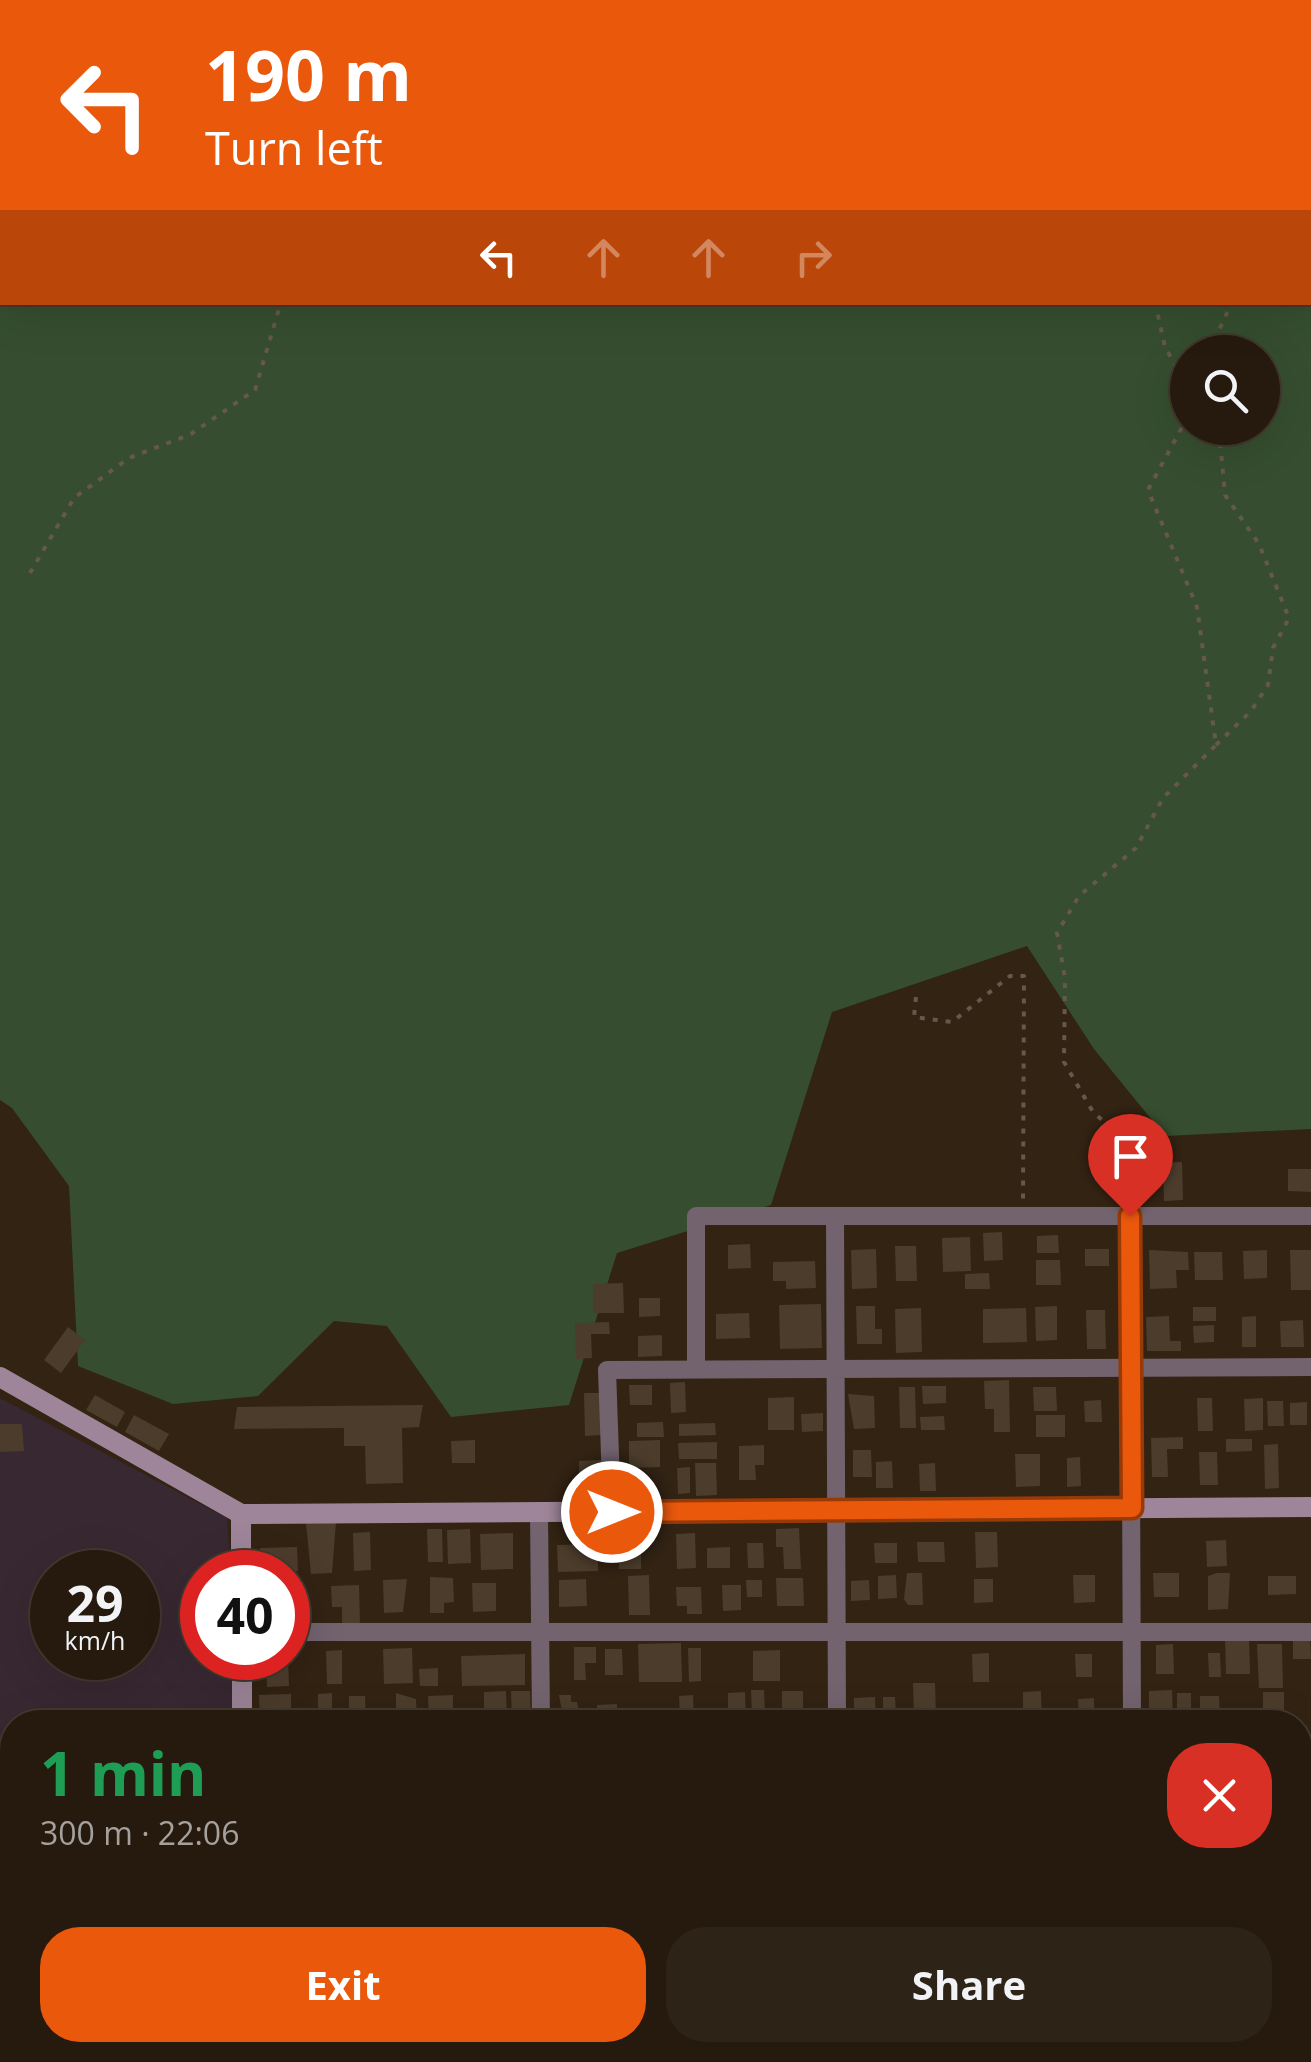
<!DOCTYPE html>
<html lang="en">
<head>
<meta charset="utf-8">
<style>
	body { margin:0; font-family:"Open Sans",sans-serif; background:#2e2317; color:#f1f3f6; height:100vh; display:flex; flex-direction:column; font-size:38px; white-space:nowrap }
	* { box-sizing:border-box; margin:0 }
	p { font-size:32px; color:#a4a19e }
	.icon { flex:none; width:55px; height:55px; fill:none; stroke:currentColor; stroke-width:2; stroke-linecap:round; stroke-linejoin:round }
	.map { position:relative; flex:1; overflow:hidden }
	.sheet { position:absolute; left:0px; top:1710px; width:1312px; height:352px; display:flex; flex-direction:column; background:#261a0e; border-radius:40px 40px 0 0; box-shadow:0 10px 40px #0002,0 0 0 2px #42382e }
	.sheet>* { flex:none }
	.guide { position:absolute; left:0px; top:0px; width:1312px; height:305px; box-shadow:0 10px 40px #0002,0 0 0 2px #42382e; background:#ea580c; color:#fff; overflow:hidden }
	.controls { position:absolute; left:1170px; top:335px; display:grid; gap:20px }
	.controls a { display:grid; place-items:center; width:110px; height:110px; border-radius:50%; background:#261a0e; box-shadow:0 10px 40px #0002,0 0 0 2px #42382e; font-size:50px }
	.speed { position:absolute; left:30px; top:1550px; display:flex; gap:20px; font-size:50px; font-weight:700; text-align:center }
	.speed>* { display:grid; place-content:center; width:130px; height:130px; border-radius:50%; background:#261a0e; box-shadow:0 10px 40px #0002,0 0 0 2px #42382e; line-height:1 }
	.speed small { font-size:25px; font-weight:400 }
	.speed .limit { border:15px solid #d22; background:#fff; color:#111 }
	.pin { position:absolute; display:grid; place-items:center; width:85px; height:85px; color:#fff; margin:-102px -42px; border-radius:50% 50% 50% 0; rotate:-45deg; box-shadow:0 0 10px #0007 }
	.pin .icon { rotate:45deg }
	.me { position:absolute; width:110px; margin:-55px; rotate:90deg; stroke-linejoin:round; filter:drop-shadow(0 0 8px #0008) }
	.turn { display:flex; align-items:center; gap:35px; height:210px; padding:0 40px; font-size:45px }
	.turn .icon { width:130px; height:130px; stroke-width:2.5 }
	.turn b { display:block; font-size:70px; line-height:85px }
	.lanes { display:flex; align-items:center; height:95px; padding:0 40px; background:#0003; justify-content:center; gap:50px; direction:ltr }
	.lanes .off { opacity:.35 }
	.round { display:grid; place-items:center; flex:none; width:105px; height:105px; border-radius:40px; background:#2e2317 }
	.headline { display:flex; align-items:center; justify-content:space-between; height:170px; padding:0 40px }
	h1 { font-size:60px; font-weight:700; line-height:75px; color:#1e9e55 }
	.primary-button { display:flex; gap:20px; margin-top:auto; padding:20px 40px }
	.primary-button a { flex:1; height:115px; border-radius:40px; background:#ea580c; color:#fff; font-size:40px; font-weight:700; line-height:115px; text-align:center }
	.primary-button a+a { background:#2e2317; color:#f1f3f6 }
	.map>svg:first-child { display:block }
	.education { fill:#382832; fill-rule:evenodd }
	.green { fill:#364e2f; fill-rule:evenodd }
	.building { fill:#4c3c2b }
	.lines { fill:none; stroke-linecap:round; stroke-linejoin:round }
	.path { stroke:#66584a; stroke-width:4; stroke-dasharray:5 8; stroke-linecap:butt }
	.street { stroke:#72636f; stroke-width:18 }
	.secondary { stroke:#9e8599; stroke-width:20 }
	.route-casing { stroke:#983908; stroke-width:25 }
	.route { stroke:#ea580c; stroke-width:18 }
</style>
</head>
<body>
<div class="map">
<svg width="1311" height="2062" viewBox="0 0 1311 2062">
	<rect width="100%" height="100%" fill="#322313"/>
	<path class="education" d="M0,1398L227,1518L231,1572H202V1658H232V1722H12V1963H0ZM52,1572H138V1658H52Z"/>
	<path class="green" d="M0,0L339,2H2V302H1310V2H467L1311,0V1129L1165,1136L1094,1049L1027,946L832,1012L771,1205L617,1253L569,1405L451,1417L387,1326L334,1321L258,1396L173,1404L78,1366L69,1186L12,1108L0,1100ZM1188,352H1262V428H1188Z"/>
	<path class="building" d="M1182,1162L1183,1200L1164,1201L1163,1163Z
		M1288,1169H1311V1192L1288,1191Z
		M1002,1232L1003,1260L984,1261L983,1233Z
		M1058,1235L1059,1253H1037V1236Z
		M970,1237L971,1271L943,1272L942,1238Z
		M750,1244L751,1268L728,1269V1245Z
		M895,1246H916L917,1281H896Z
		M876,1249L877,1288L852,1289L851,1250Z
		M1085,1249H1109V1266H1085Z
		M1149,1250L1188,1252L1189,1270H1176L1177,1288L1150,1289Z
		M1267,1250V1278L1244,1279L1243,1251Z
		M1290,1250H1311V1290H1291Z
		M1194,1252H1222L1223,1280H1195Z
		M1036,1260H1060L1061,1285H1036Z
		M815,1261L816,1288L786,1289V1281H773V1262Z
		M989,1273L990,1289H965V1274Z
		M623,1283L624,1313H593V1284Z
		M639,1298H660V1316L639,1317Z
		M821,1304L822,1348L780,1349L779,1305Z
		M856,1306H875V1329H882V1344H857Z
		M1057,1306V1340L1036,1341L1035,1307Z
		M1193,1307H1216V1321H1193Z
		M921,1308L922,1352L896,1353L895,1309Z
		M1026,1308L1027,1342L983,1343V1309Z
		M1086,1310H1105L1106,1349H1087Z
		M749,1313L750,1338L716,1339V1314Z
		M1169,1316L1170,1341H1181V1351H1147L1146,1317Z
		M1256,1316V1347H1242V1317Z
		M1303,1320L1304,1347H1281L1280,1321Z
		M609,1322L610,1334H591L592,1358L576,1359L575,1323Z
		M1214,1325V1342L1194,1343L1193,1326Z
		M68,1327L85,1340L61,1373L44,1360Z
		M662,1335V1356L638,1357V1336Z
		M1009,1380L1010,1432H994V1409H985L984,1381Z
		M685,1382L686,1412L671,1413L670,1383Z
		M629,1385H652V1405H630Z
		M922,1386H946V1403L923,1404Z
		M899,1387H915L916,1428H900Z
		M1033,1387H1056L1057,1411H1034Z
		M584,1393H600L601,1435L585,1436Z
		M848,1394L874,1396L875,1428L854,1429Z
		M95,1395L125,1412L117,1427L86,1410Z
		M794,1397V1430H768V1398Z
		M1197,1398H1212L1213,1431H1198Z
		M1263,1398V1430L1245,1431L1244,1399Z
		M1101,1400L1102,1422H1085L1084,1401Z
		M1267,1401H1283L1284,1426H1268Z
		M1307,1402V1425H1290V1403Z
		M423,1405L419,1427L402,1428L403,1483L366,1484L365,1446H344V1428L234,1429L237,1407Z
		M823,1413V1431L802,1432L801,1414Z
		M134,1415L169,1434L159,1451L125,1432Z
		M1036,1415H1065V1437H1036Z
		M944,1416L945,1430H921L920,1417Z
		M663,1422L664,1437H637V1423Z
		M715,1423L716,1435L679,1436V1424Z
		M0,1424H22L24,1451L0,1452Z
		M1183,1437V1449H1167L1168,1477H1152L1151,1438Z
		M1226,1439H1252V1451L1226,1452Z
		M475,1440V1463H452L451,1441Z
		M660,1440V1467L629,1468V1441Z
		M717,1442V1459H679L678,1443Z
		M1278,1444L1279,1488L1265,1489L1264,1445Z
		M764,1445V1465H755L756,1480H739V1446Z
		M853,1450H871L872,1477H853Z
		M1199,1452H1217L1218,1485H1200Z
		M1015,1454H1040V1486L1016,1487Z
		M1080,1457L1081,1486L1067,1487V1458Z
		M601,1460V1493H579V1461Z
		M892,1461L893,1488H876V1462Z
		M695,1463H716L717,1495L696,1496Z
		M935,1463L936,1491H920L919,1464Z
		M690,1467V1493L678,1494L677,1468Z
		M624,1475H640V1494L624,1495Z
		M336,1522L332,1573L311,1574L306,1523Z
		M799,1528L801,1569H784L783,1547H776V1529Z
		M427,1529H442L443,1562H428Z
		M470,1529L471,1563L448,1564L447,1530Z
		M370,1532L371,1570L354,1571L353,1533Z
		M975,1532H997L998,1567L976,1568Z
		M513,1533V1569L481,1570L480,1534Z
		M695,1533L696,1568L677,1569L676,1534Z
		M1226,1540L1227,1566L1207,1567L1206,1541Z
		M917,1542H944L945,1562H918Z
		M619,1543H641V1569H619Z
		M747,1543H763L764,1568H748Z
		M874,1543H897V1563H875Z
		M598,1544V1571L558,1572L557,1545Z
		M297,1547L298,1571L260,1572V1548Z
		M730,1547V1568H707V1548Z
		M108,1555V1564L71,1566V1557Z
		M907,1573H922L923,1605H908L904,1599Z
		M1153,1573H1179V1597H1154Z
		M1217,1573H1230L1228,1609L1208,1610V1576Z
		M649,1575L650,1615H629L628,1576Z
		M896,1575L897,1598L878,1599V1576Z
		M1073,1575H1095V1602L1074,1603Z
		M1268,1576H1296V1594L1268,1595Z
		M430,1577L453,1578L454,1602L444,1603V1613H430Z
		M776,1578H803L804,1606H777Z
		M407,1579L403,1612L384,1613L383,1580Z
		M586,1579L587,1606L559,1607V1580Z
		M974,1579H993V1602L974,1603Z
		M746,1580H762V1597H747Z
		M869,1580L870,1600L851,1601V1581Z
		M472,1583H496V1611L473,1612Z
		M359,1585L360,1624H342V1607H332L331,1586Z
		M722,1585H741V1610L723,1611Z
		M288,1586H297L298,1613L288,1614Z
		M676,1587H701L702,1614H687V1606H677Z
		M1249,1635L1250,1674H1226L1225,1636Z
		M1293,1639H1310L1311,1659H1293Z
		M681,1643L682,1682H639L638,1644Z
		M1173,1644L1174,1674H1156V1645Z
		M1257,1644H1282L1283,1688H1259Z
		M574,1647H596V1663H585L586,1680H574Z
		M412,1648L413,1683L384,1684L383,1649Z
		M688,1648H701V1681L689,1682Z
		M605,1649H622L623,1675H605Z
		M342,1650V1684H327L326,1651Z
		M780,1650V1681H753V1651Z
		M989,1653V1682H973L972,1654Z
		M1208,1653H1220L1221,1677H1209Z
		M525,1654V1685L462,1686L461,1656Z
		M1075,1654H1092V1677H1076Z
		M266,1658H288L289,1686L267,1687Z
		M438,1668V1686H420L419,1669Z
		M913,1683H935L936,1717L914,1718Z
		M751,1690H764L765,1714L752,1715Z
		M1172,1690L1173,1718H1149V1691Z
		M506,1691L507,1722H484V1692Z
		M511,1691H530L531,1722H512Z
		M782,1691H803V1712H782Z
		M1041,1691L1042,1722H1023V1692Z
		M745,1692L746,1720H728V1693Z
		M1263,1692H1284V1721L1263,1722Z
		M332,1693V1722H318V1694Z
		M396,1693L416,1699L417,1722H396Z
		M1177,1693H1191V1712L1177,1713Z
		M291,1694V1722H260L259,1695Z
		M453,1695V1722H429L428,1696Z
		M559,1695H571V1702H577L581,1722H564Z
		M693,1695L694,1718H680L679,1696Z
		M349,1696H365L366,1722H349Z
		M1200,1696H1219L1220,1719L1200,1720Z
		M875,1697L876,1722H854V1698Z
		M883,1697H895L896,1717L883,1718Z
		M1094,1698V1722H1079L1078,1699Z
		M617,1704V1722H597V1705Z
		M631,1708H654V1722H631Z
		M264,2050H302V2062H264Z
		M328,2050H354V2058L329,2062Z
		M426,2050H462V2062H426Z
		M560,2050H610L611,2062H561Z
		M788,2050H815V2062H788Z
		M920,2050H943L944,2062H921Z
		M974,2050H999V2062H974Z
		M1020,2050H1042V2062H1020Z
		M1073,2050H1099L1100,2062H1074Z"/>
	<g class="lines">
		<path class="path" d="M359,2V0
			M1167,2L1168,0
			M1310,200L1311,199
			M1155,302L1165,347L1188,387
			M1209,352L1232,302
			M30,573L74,498L129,458L191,434L255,390L281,302
			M1216,745L1251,711L1268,685L1273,648L1289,618L1259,544L1225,495L1219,428
			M916,997L914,1017L952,1022L1010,976H1024L1023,1201
			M1130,1197L1131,1145L1093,1112L1064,1062L1065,978L1057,933L1079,896L1136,848L1163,798L1216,745L1197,607L1148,490L1188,416"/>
		<path class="street" d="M835,1216L837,1722
			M1130,1216L1132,1722
			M696,1369V1216H1311
			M539,1512L541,1722
			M612,1512L607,1370L1311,1367
			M288,1632H1311
			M1300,1743H1311
			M1300,1858H1311
			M1300,1969H1311
			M0,1978H12
			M542,2050V2062
			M839,2050V2062
			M1134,2050V2062"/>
		<path class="secondary" d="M0,1377L241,1514L1311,1507
			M241,1514V1572
			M242,1658V1722
			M244,2050V2062"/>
	</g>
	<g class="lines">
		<defs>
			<path id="route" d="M612,1512L1132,1508L1130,1216"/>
		</defs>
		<use href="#route" class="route-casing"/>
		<use href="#route" class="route"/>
	</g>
</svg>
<div class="controls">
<a><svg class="icon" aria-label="search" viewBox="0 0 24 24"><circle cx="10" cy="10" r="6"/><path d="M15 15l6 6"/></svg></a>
</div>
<div class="speed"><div>29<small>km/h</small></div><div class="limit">40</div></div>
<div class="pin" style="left:1130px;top:1216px;background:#d93025"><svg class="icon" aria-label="arrive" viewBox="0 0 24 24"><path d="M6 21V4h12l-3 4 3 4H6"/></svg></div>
<svg class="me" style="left:612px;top:1512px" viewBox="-20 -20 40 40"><circle r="17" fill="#ea580c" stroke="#fff" stroke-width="3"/><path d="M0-11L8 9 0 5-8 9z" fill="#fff"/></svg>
<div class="guide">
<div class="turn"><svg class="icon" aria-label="left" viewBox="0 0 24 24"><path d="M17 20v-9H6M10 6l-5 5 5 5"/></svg><div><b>190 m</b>Turn left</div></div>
<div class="lanes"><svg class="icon" aria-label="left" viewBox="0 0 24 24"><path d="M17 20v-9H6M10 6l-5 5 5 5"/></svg><svg class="icon off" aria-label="ahead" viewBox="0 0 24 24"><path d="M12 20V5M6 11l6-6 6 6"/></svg><svg class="icon off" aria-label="ahead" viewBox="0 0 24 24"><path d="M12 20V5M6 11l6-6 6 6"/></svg><svg class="icon off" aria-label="right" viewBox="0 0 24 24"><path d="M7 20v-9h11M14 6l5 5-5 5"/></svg></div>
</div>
<section class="sheet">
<div class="headline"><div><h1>1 min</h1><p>300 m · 22:06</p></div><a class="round" style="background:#d93025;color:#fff"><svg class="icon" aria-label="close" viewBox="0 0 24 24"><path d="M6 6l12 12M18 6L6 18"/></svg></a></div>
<div class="primary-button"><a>Exit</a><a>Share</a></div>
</section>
</div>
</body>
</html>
